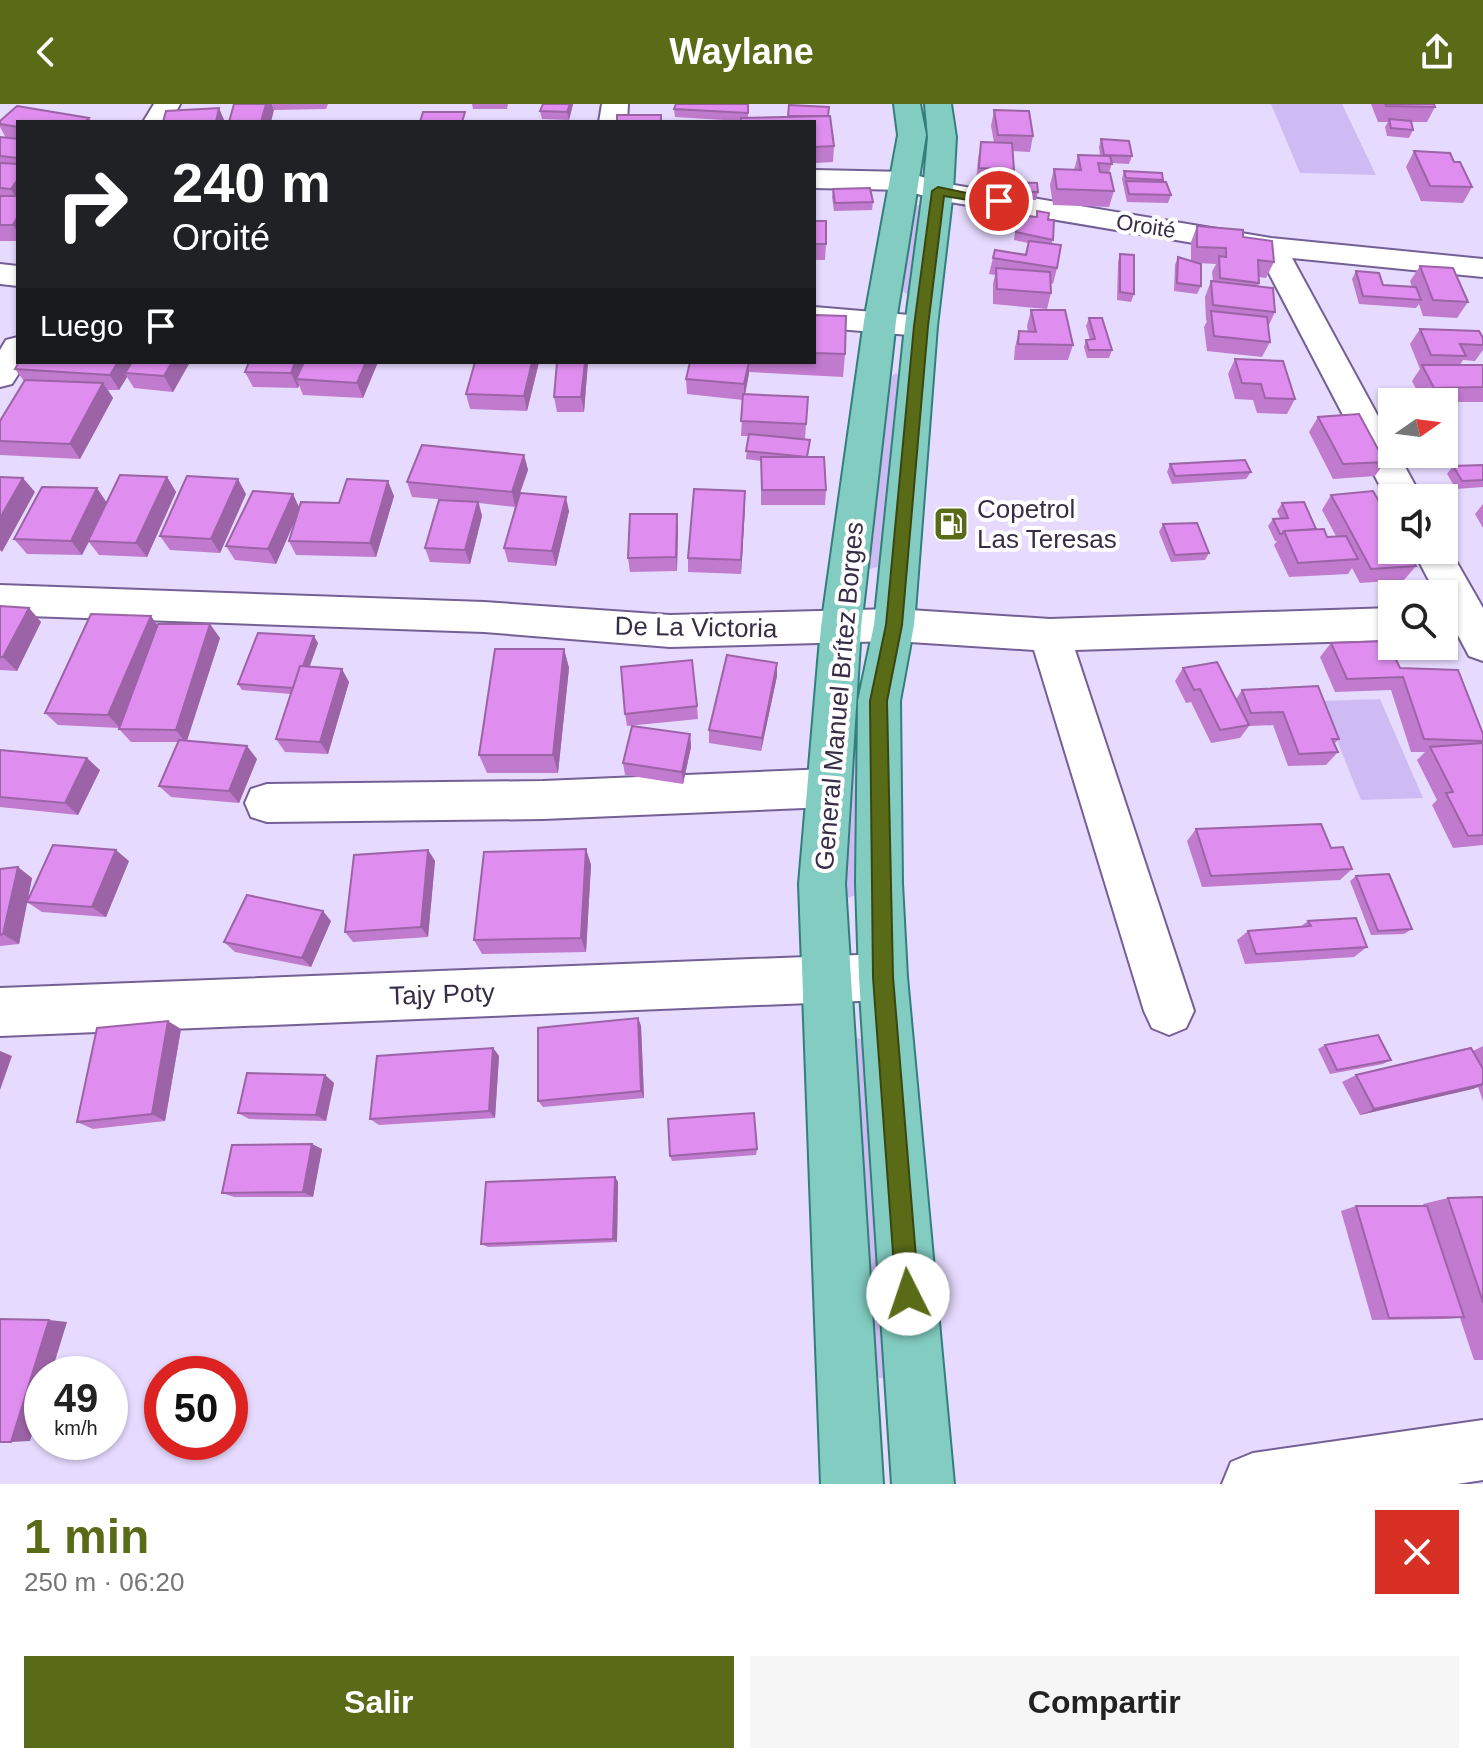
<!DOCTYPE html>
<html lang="es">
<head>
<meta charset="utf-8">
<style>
	body { margin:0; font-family:Helvetica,sans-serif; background:#f6f6f6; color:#222; height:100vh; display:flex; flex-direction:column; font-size:30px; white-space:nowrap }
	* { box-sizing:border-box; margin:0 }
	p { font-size:26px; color:#767676 }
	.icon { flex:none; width:44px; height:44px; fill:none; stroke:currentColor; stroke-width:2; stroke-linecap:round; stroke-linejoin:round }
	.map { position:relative; height:1380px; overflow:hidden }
	.drawer { display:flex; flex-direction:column; background:#fff; flex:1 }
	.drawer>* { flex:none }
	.guide { position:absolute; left:16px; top:16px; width:800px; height:244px; border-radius:0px; box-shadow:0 2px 6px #0004; background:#202124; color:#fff; overflow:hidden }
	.needle { width:52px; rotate:76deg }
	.fabs { position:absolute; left:1378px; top:284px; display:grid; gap:16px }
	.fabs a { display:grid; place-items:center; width:80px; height:80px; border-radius:0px; background:#fff; box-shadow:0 2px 6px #0004; font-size:40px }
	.speed { position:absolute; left:24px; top:1252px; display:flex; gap:16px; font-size:40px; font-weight:700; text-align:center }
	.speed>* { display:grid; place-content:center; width:104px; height:104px; border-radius:50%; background:#fff; box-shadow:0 2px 6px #0004; line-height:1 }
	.speed small { font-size:20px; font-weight:400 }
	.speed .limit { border:12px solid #d22; background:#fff; color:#111 }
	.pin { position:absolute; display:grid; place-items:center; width:68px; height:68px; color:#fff; margin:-34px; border:4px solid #fff; border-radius:50%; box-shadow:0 2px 8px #0007 }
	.me { position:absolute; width:88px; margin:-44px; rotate:356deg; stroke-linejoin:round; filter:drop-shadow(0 0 6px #0008) }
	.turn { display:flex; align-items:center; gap:28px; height:168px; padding:0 24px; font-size:36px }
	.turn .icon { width:104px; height:104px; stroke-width:2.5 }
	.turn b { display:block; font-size:56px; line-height:68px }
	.then { display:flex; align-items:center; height:76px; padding:0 24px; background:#0003; gap:16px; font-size:30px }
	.round { display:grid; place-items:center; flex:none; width:84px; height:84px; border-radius:0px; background:#f6f6f6 }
	.summary { display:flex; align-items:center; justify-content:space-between; height:136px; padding:0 24px }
	h1 { font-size:48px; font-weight:800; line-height:60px; color:#5a6b17 }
	.cta { display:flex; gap:16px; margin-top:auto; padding:16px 24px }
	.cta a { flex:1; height:92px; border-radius:0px; background:#5a6b17; color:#fff; font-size:32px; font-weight:800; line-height:92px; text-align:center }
	.cta a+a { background:#f6f6f6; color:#222 }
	header { display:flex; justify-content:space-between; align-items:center; height:104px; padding:0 24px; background:#5a6b17; color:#fff; font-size:36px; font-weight:800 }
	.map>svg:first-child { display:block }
	.green { fill:#cfbbf4 }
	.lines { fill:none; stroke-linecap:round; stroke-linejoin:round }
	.minor-casing { stroke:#746095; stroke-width:4 }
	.major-casing { stroke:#327f7b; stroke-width:4 }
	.minor { fill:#fff; fill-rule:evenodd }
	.major { fill:#83ccc1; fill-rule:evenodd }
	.wall { fill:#c07ace }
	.shaded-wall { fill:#9c63a7 }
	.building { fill:#df8eef; stroke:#9c63a7; stroke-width:2 }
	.route { fill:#5a6b17; stroke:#3a460f; stroke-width:2 }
	.labels { text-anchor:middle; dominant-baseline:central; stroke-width:8; stroke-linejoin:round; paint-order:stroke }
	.far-street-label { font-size:22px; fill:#372e46; stroke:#fff }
	.poi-label { font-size:26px; fill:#372e46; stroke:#fff; text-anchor:start }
	.street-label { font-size:26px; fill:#372e46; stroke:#fff }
</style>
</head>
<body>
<header><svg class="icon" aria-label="back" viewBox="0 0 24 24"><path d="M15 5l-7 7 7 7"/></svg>Waylane<svg class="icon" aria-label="share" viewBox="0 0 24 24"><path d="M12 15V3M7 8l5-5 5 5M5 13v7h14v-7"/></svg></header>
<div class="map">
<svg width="1483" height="1380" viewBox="0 0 1483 1380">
	<rect width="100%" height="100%" fill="#e6dafe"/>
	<path class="green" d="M1271,0H1342L1376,71L1300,69Z
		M920,101L911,189L906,190L903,187L914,102Z
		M896,269L902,273L878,463L869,465L866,462L892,272Z
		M852,587L860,589L858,790L848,794L844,788Z
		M1380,595L1423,694L1361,696L1321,597Z
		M855,933L863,936L887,1271L884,1274H875Z"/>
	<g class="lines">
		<defs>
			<path id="minor" d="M154,0H180L171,18H143Z
				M602,0H628L627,18H599Z
				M814,66L906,68L942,79L1271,134L1483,155V173L1292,154L1392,338V350H1398L1422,394H1392L1391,403L1259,150L938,96L904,86L814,84Z
				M0,160L18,162V182L0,180Z
				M814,203L921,212L932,215L937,222L932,229L921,232L814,223Z
				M18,233V258H26L12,280L0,283V246L6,236Z
				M1444,436L1483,504V557L1469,552L1444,505V490H1436L1413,446H1444Z
				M0,481L484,498L670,511L894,505L1050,515L1392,504V536L1075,546L1194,907L1186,924L1169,931L1152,924L1144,907L1034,546L894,537L670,543L484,528L0,511Z
				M828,665L844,671L850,684L844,697L828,703L543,715L267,718L251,713L245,699L251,685L267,680L543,677Z
				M883,850L900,857L907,873L900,889L883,896L0,932V884Z
				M1483,1316V1376L1457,1380H1222L1231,1358L1253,1349Z"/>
			<path id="major" d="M894,0H920L926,31L896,217L861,523L845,780L883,1380H821L799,780L821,523L864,217L898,31Z
				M925,0H951L956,33L953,87L937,222L914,521L900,597L902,779L907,873L954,1380H892L859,873L856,779L858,597L874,521L905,222L923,87L928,33Z"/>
		</defs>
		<use href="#minor" class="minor-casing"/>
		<use href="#major" class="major-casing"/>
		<use href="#minor" class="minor"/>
		<use href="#major" class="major"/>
	</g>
	<path class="wall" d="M272,0H328L326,5L274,6Z
		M472,0H508L507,5H473Z
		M573,0L569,16L542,15L540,7Z
		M748,0V14L828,12L834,42L833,58L814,59V18L741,17L675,13L674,5Z
		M1371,0H1434L1435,3L1427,18H1411L1413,26L1409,34L1387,32L1385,23L1388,18H1378Z
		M994,6L1033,32L1030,48L1013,47L1014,66L1012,78L1038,88L1036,96L1006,95L1004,86L1005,81L976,80L978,54L981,38H994L991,22Z
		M89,14L92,18H18V137H0V33L6,34L0,23V17Z
		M1101,35L1132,52L1129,60L1112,59L1109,69L1114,87L1109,103L1053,101L1050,81L1054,65L1074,66L1078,51H1100L1099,43Z
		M1414,47L1454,58L1472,83L1463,99L1421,97L1406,63Z
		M1124,67L1163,76L1171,91L1168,99L1127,98L1122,75Z
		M833,85L873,98L872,106L834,107L832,93Z
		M1037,107L1048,116L1057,164L1053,180L1051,179V189L1047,205L993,200V180L995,171L989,170L995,146L1025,150L1028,139L1014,136L1017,111L1036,113Z
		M814,117L826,140L825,156H814Z
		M1197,122L1243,133L1274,158L1266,174L1259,173V179L1258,183L1275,208L1268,223L1270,238L1262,253L1207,247L1204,223L1207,217L1206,216L1205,193L1211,177H1213L1212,168L1216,160L1198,159L1201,182L1197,190L1174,187L1175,161L1178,153L1191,157V138Z
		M1120,150L1134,190L1131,198L1117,196L1118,158Z
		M1420,162L1468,198L1457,214L1423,212L1419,200L1416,204L1359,200L1352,175L1356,167L1383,181L1412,183L1410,177Z
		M1031,206L1073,241L1068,256H1014L1015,243L1019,227L1028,228L1027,222Z
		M814,211L845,250L843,273L749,268L745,290L808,293L805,335L808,353L826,386L825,401H761V357L746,355L748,332H741L743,296L687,290L686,275L690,258H814Z
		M1089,214L1112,246L1109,254H1087L1084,243L1086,236H1090L1086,222Z
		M1420,225L1483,234V246L1475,257L1463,256L1460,261H1483V298H1423L1412,277L1420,265L1410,240Z
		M1235,255L1295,295L1287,310L1257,309L1253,296L1235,295L1228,270Z
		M19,258H190L173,288L134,284L127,273L119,286H108L113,294L80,355L0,351V317L24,277L15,265Z
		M378,258L363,294L303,291L299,281L298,284L253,283L245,268Z
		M475,258H539L527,307L470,305L466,290Z
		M557,258H588L584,308H557L554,293Z
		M601,258H649L648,260Z
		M1318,313L1385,358L1375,372L1333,375L1309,328Z
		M524,351L528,366L520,389L569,407L556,462L508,458L504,444L515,403L479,399L482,412L470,460L430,458L425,444L449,396L412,393L407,378Z
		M1170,360L1251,368L1246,375L1172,380L1167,368Z
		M1483,361V383L1456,385L1447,370L1453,362Z
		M167,373L176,388L147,453L99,451L89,438L82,451L27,450L14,435Z
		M246,390L220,449L170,446L160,432Z
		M1331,391L1416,462L1404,476L1360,479L1352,464L1348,470L1289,473L1274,441L1277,437H1275L1268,422L1273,415L1280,414L1277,407L1282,399L1327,433L1336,432L1322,406Z
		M394,392L376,453L296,451L289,437L295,416L276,460L235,456L226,442L299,403Z
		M1483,400V424L1475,410Z
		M745,402L741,470L688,468V454Z
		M1163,420L1209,449L1205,456L1171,458L1159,428Z
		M678,424L677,467L630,468L628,454Z
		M0,502L29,504L41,518L17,567L0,566Z
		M157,521L220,534L187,637L257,655L239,699L171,693L159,682L178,638H131L119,625L120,624L58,621L45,609Z
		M318,539L309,563L349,578L328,650L285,648L276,635L291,590L242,586L238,580Z
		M1331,539L1400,564L1483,630V741L1453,744L1432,701L1437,696L1417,656L1425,648H1411L1391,586L1335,588L1320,553Z
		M564,545L569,564L558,669H487L479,651Z
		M777,559V572L761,647L709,639V626Z
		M1183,564L1236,595L1242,586L1339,635L1334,640L1338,648L1326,661L1288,662L1273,621L1249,622L1240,634L1211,639L1191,598L1186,599L1175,577Z
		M697,602L698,615L627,622L625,610Z
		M690,630L691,643L683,680L625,671L623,659Z
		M0,646L100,666L78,711L0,703Z
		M1196,725L1331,744L1352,765L1340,776L1202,783L1187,737Z
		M586,745L591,761L586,848L482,850L474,836Z
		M428,746L435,757L428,833L353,838L345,828Z
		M129,757L106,813L42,808L27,798L19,840L0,842V765L32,774L28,795Z
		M1356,772L1412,825L1404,830L1371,831L1350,777Z
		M331,817L311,863L235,848L224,838Z
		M1308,817L1367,843L1354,853L1245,860L1237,836L1248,827L1300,823Z
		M638,914L641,922L644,994L543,1003L538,997Z
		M181,925L165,1017L93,1025L77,1018Z
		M1325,941L1391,956L1383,960L1330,970L1318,945Z
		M1483,942V997L1478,983L1360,1011L1342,978L1356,971L1473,947Z
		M493,944L499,952L495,1014L379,1021L370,1015Z
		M325,971L334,979L326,1017L249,1015L238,1009Z
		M312,1040L322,1045L313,1093H234L222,1089Z
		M757,1045L756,1051L672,1057L670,1052Z
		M615,1073L618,1078L617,1138L488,1143L481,1140Z
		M1483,1093V1256H1474L1460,1214L1445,1215L1372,1216L1341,1107L1356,1102H1424L1423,1100L1448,1094Z"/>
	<path class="shaded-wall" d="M266,0H272L274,6L271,18H261Z
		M570,0H573L569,16L567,8Z
		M219,4L225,18H216Z
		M18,75V97L11,85Z
		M18,112V129L13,121Z
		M118,258H136L125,269L127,273L119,286L110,271Z
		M172,258H190L173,288L164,272Z
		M295,258H308L296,275L299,281L298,284L291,269Z
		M366,258H378L363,294L357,279Z
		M532,258H539L527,307L524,292Z
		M585,258H588L584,308L581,293Z
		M749,258V270L744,296V280Z
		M103,279L113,294L80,355L70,340Z
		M524,351L528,366L515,403L512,388Z
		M167,373L176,388L147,453L136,439Z
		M23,374L35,388L2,448L0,446V414Z
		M238,375L246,390L220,449L211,435Z
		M388,377L394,392L376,453L370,439Z
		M97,384L107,399L82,451L71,437Z
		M745,387V402L741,470V456Z
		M293,390L300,405L276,460L268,445Z
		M566,393L569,407L556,462L552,447Z
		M478,398L482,412L470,460L465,446Z
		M677,410L678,424L677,467L676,453Z
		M29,504L41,518L17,567L3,553Z
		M151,512L161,526L120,624L108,611Z
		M210,520L220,534L186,639L176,626Z
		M314,532L318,539L300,590L296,584Z
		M564,545L569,564L558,669L553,651Z
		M777,559V572L761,647L762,634Z
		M342,565L349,578L328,650L320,638Z
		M690,630L691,643L683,680L682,668Z
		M247,642L257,655L239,699L229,687Z
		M87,654L100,666L78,711L65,699Z
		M586,745L591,761L586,848L581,834Z
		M116,746L129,757L106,813L92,803Z
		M428,746L435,757L428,833L421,823Z
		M18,763L32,774L19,840L3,830Z
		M323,807L331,817L311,863L302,854Z
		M638,914L641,922L644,994L641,987Z
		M168,917L181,925L165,1017L152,1010Z
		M493,944L499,952L495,1014L489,1007Z
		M0,947L12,952L0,986Z
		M325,971L334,979L326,1017L316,1011Z
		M1483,980V981L1473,985L1360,1011L1374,1005Z
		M312,1040L322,1045L313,1093L303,1088Z
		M615,1073L618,1078L617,1138L613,1135Z
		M49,1216L67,1218L51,1270H42V1299L30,1337L11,1338Z"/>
	<path class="building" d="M234,0H266L261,18H229Z
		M543,0H570L567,8L540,7Z
		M676,0H748V9L674,5Z
		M1385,0H1434L1435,3L1386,2Z
		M789,1L829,3L828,12H788Z
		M17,2L89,14L85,18H18V23L0,20V17Z
		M219,4L216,18H163L166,7Z
		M994,6L1029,7L1033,32L998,31Z
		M423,8H465L462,18H420Z
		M617,11H661V18H617Z
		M830,12L834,42L814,43V18H741V14Z
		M1389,15L1411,17L1413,26L1391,24Z
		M0,33L18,35V54L0,52Z
		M1101,35L1129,37L1132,52L1104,51Z
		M981,38L1012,39L1014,66L979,64Z
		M1414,47L1450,49L1454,58H1460L1472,83L1430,82Z
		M1078,51L1110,52L1112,60L1098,59L1100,68L1110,69L1114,87L1057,85L1054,65L1081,66Z
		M0,59L18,60V75L11,85L0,84Z
		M1124,67L1162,69L1163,76L1126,74Z
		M1126,77L1166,78L1171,91L1129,90Z
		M1006,78L1037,79L1038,88L1007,87Z
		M870,84L873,98L835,99L833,85Z
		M0,92H18V112L13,121H0Z
		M1037,107L1049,109L1048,116H1054L1053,136L1016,128L1017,111L1037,113Z
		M814,117H826V140H814Z
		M1197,122L1243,126V133L1272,137L1274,158L1258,156L1259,179L1220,174L1219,152L1226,153V144L1197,143Z
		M1029,137L1061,141L1057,164L993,154L995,146L1026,151Z
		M1120,150L1134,151V190L1120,188Z
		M1178,153L1201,160V182L1177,179Z
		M1420,162L1453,164L1468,198L1433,196Z
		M996,164L1050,168L1051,189L997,185Z
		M1356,167L1379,169L1383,181L1416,183L1421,196L1363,192Z
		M1211,177L1273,184L1275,208L1213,201Z
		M1031,206H1065L1073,241L1018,240L1019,227L1036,228Z
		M1211,207L1267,213L1270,238L1214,232Z
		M814,211L846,212L845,250L814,249Z
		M1089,214H1102L1112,246H1089L1086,236L1095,235Z
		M1420,225L1479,227L1483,234V241L1460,240L1466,252L1431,251Z
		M1235,255L1283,257L1295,295L1265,294L1261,280L1242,279Z
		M19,258H118L110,271L15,265Z
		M132,258H172L164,272L125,269Z
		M249,258H295L291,269L245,268Z
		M304,258H366L357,279L296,275Z
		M475,258H532L524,292L466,290Z
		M557,258H585L581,293H554Z
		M690,258H749L744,280L686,275Z
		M1422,261H1483V283L1434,284Z
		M25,276L103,279L70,340L0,337V317Z
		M743,290L808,293L806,320L741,317Z
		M1359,310L1385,358L1343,360L1318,313Z
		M749,330L810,336L807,353L746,347Z
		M422,341L524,351L512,388L407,378Z
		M761,353H824L826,386H762Z
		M1245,356L1251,368L1175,372L1170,360Z
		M1483,361V376L1462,377L1453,362Z
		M120,371L167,373L136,439L88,437Z
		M187,372L238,375L211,435L160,432Z
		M0,373L23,374L0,414Z
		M347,375L388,377L370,439L289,437L301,398L339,399Z
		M42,383L97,384L71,437L14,435Z
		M694,385L745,387L741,456L688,454Z
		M253,387L293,390L268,445L226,442Z
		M1373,387L1392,420V446H1407L1416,462L1371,465L1331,391Z
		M520,389L566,393L552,447L504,444Z
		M439,396L478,398L465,446L425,444Z
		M1304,398L1316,425L1284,427L1282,430H1280L1273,415L1288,414L1282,399Z
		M630,410H677L676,453L628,454Z
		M1197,419L1209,449L1175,451L1163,420Z
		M1324,425L1327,433L1346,432L1358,455L1298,459L1284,427Z
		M0,502L29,504L3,553H0Z
		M91,510L151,512L108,611L45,609Z
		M158,520H210L176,626L119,625Z
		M258,529L314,532L303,562H300L293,584L238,580Z
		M1387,537L1400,564L1458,566L1483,630V637L1424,635L1403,573L1347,575L1331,539Z
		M495,545H564L553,651H479Z
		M727,551L777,559L762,634L709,626Z
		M692,556L697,602L625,610L621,563Z
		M1217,558L1249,621L1220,626L1200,585L1194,586L1183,564Z
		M300,562L342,565L320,638L276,635Z
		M1318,582L1339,635H1332L1338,648L1299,650L1283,608L1251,609L1242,586Z
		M632,622L690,630L682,668L623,659Z
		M179,636L247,642L229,687L159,682Z
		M1483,639V731L1468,732L1446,689L1453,688L1430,643Z
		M0,646L87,654L65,699L0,693Z
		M1321,720L1331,744L1343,743L1352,765L1211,772L1196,725Z
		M53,741L116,746L92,803L27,798Z
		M586,745L581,834L474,836L484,748Z
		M428,746L421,823L345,828L354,751Z
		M18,763L3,830L0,831V765Z
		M1389,770L1412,825L1378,827L1356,772Z
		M247,791L323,807L302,854L224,838Z
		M1356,814L1367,843L1256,850L1248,827L1311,822L1308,817Z
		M638,914L641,987L538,997V924Z
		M168,917L152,1010L77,1018L97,924Z
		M1378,931L1391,956L1337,966L1325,941Z
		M493,944L489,1007L370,1015L377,952Z
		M1471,944L1483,965V980L1374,1005L1356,971Z
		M247,969L325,971L316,1011L238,1009Z
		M754,1009L757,1045L670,1052L668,1015Z
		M312,1040L303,1088L222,1089L232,1041Z
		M615,1073L613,1135L481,1140L486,1078Z
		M1483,1093V1198L1448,1094Z
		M1356,1102H1427L1464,1213L1389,1214Z
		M0,1215L49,1216L11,1338H0Z"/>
	<path class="route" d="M938,83L1005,97L999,101L944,92L928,222L902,521L887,597L893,873L919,1190L916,1198L908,1202L900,1198L896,1190L873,873L870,597L886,521L914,222L932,87Z"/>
	<defs>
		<symbol id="fuel-square" viewBox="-11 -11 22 22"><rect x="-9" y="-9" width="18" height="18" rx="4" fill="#5a6b17" stroke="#fff"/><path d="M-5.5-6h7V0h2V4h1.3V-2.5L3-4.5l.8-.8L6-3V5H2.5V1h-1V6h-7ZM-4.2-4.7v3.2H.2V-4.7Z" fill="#fff"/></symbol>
	</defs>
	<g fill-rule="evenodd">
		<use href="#fuel-square" x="931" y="400" width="40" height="40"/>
	</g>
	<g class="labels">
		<g class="far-street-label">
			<text transform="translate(1146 122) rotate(9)">Oroité</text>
		</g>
		<g class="poi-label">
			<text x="977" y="405">Copetrol<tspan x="977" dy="30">Las Teresas</tspan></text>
		</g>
		<g class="street-label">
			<text transform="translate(696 523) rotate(1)">De La Victoria</text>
			<text transform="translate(839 592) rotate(-85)">General Manuel Brítez Borges</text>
			<text transform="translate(442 890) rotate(-2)">Tajy Poty</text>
		</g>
	</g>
</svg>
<div class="fabs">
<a><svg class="needle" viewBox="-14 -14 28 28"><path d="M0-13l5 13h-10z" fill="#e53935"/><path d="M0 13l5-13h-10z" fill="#767676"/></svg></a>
<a><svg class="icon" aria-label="sound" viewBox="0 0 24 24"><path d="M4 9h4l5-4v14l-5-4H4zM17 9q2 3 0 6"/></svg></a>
<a><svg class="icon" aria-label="search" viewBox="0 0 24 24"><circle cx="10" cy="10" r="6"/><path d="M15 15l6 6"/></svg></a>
</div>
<div class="speed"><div>49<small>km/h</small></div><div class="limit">50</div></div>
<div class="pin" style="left:999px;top:97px;background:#d93025"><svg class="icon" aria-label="arrive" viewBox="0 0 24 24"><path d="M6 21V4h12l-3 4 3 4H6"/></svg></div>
<svg class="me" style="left:908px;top:1190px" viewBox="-20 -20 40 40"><circle r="19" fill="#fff"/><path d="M0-13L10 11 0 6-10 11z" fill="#5a6b17"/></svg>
<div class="guide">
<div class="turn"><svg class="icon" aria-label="right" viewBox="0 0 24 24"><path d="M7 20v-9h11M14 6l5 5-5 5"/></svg><div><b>240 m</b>Oroité</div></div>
<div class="then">Luego<svg class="icon" aria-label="arrive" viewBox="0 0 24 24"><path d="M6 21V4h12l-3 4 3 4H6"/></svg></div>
</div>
</div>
<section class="drawer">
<div class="summary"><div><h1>1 min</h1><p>250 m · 06:20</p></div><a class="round" style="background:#d93025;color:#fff"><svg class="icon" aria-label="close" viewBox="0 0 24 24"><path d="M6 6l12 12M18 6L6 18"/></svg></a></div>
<div class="cta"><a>Salir</a><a>Compartir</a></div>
</section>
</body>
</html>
